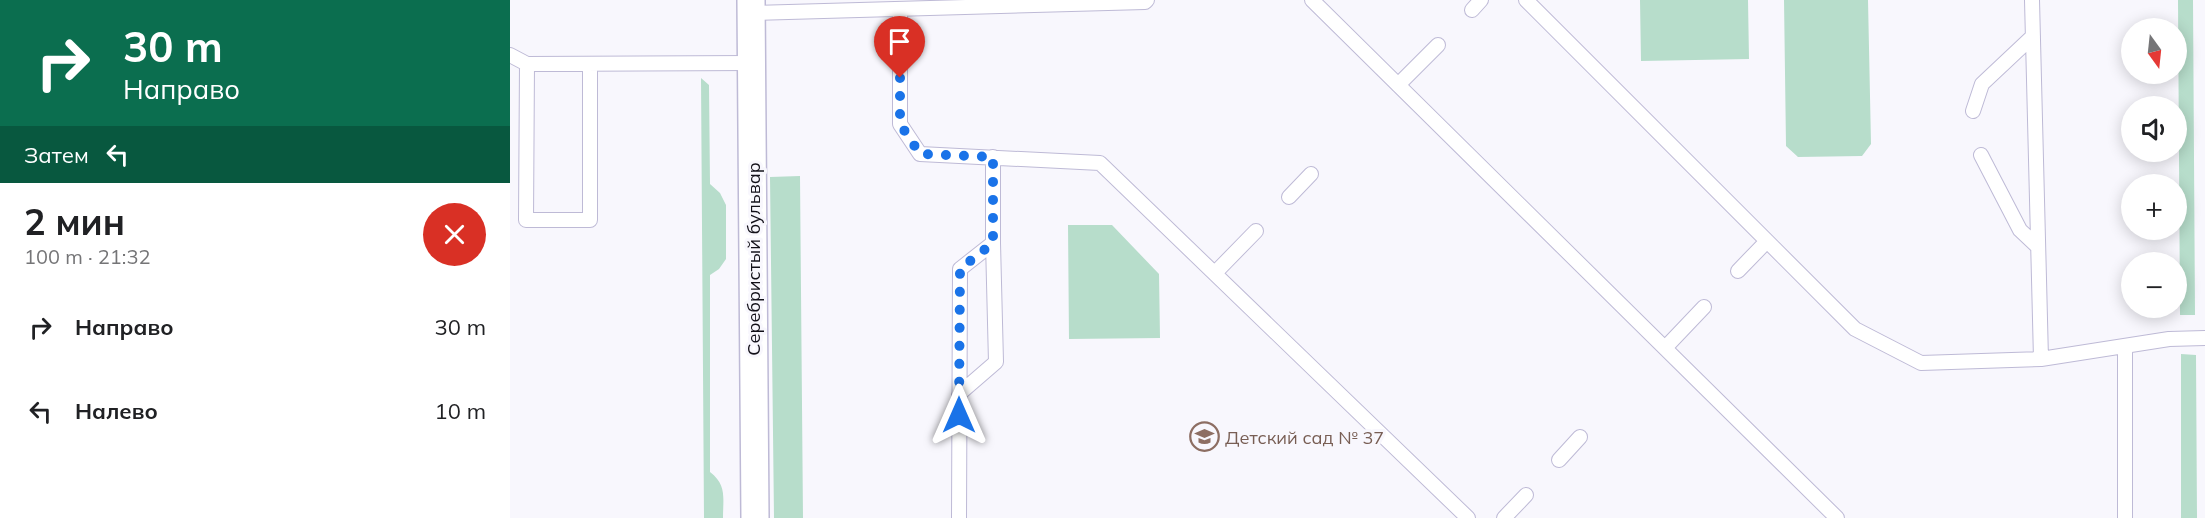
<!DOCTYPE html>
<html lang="ru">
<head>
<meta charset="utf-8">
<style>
	body { margin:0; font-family:Mulish,sans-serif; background:#f2f2f2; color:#202124; height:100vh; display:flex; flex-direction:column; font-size:22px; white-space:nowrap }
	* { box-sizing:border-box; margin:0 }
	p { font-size:20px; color:#757577 }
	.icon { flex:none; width:33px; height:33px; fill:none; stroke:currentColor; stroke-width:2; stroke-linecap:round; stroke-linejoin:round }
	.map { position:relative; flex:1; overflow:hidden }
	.sheet { display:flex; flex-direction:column; background:#fff; width:510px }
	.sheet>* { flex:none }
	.guide { background:#0b6e4f; color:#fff; overflow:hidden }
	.needle { width:39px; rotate:165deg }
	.tools { position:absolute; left:1611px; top:18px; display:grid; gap:12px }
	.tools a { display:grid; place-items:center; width:66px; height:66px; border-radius:50%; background:#fff; box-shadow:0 3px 15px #0003; font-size:30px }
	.pin { position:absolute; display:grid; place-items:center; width:51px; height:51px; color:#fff; margin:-62px -26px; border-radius:50% 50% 50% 0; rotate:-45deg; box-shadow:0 0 6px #0007 }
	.pin .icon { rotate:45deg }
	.me { position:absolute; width:66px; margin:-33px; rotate:0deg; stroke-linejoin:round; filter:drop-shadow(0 0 4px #0008) }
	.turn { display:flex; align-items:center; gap:21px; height:126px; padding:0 24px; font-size:27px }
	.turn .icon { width:78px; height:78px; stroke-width:2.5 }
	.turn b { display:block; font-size:42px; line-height:51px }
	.then { display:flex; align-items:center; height:57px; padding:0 24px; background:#0003; gap:12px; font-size:22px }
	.round { display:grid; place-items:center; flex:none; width:63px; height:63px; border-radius:32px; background:#f2f2f2 }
	.head { display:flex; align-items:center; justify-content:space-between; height:102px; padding:0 24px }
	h1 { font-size:36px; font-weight:700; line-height:45px }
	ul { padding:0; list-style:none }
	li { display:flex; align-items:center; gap:18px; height:84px; padding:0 24px }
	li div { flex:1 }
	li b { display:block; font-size:22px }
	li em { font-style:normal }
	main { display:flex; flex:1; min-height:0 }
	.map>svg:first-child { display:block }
	.green { fill:#b7ddcb }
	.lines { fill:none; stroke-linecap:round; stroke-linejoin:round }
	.lane-casing { stroke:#bebad6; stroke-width:16 }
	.street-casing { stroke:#bebad6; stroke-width:30 }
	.lane { stroke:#fff; stroke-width:14 }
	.street { stroke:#fff; stroke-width:27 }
	.route { stroke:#1a73e8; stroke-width:10; stroke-dasharray:0 18 }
	.labels { text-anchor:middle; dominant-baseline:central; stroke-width:6; stroke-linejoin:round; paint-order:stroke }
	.street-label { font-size:18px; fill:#110f18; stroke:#f8f7fd }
	.education-label { font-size:18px; fill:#785e54; stroke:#f8f7fd; text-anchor:start }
</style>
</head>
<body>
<main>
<section class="sheet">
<div class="guide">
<div class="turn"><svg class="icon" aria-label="right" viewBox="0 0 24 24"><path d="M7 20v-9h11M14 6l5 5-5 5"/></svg><div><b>30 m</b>Направо</div></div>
<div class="then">Затем<svg class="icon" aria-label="left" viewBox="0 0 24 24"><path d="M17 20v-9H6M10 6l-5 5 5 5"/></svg></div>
</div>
<div class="head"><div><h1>2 мин</h1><p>100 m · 21:32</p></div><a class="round" style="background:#d93025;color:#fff"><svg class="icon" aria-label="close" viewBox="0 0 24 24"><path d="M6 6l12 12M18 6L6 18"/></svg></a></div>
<ul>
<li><svg class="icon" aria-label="right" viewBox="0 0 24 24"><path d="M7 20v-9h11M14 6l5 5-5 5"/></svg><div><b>Направо</b></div><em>30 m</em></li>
<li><svg class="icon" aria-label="left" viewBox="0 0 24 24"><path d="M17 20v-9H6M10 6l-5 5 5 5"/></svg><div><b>Налево</b></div><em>10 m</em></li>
</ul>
</section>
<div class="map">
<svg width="1695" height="518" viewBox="0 0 1695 518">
	<rect width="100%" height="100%" fill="#f8f7fd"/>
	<path class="green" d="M1130,0H1238L1239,59L1131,61Z
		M1274,0H1358L1361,144L1352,156L1288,157L1276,146Z
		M1668,0H1683L1685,315H1670Z
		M191,78L199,85L200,184L210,193L216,205V259L209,269L200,275V472C217,485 213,498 213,518H194Z
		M290,176L293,518H264L260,177Z
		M558,225H602L649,274L650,338L559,339Z
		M1671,354L1686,355L1687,518H1671Z"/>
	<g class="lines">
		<defs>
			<path id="lane" d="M802,0L1327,518
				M1016,0L1345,329L1411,363L1531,359L1659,339L1695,338
				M1522,0L1531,359
				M390,9V124L410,154L590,163L958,518
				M962,10L971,0
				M241,13L635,2L637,0
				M0,55L17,64L242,63
				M17,64L16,220H80V64
				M888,85L928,45
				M1463,111L1472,84L1523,36
				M1471,155L1510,230L1528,247
				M779,197L801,174
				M1228,271L1257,241
				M705,273L746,231
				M1155,348L1194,307
				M449,394L486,362L483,243
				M1049,460L1070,437
				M449,518L450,269L483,243V157
				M994,518L1016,495
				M1615,518V346"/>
			<path id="street" d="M241,0L245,518"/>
		</defs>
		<use href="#lane" class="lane-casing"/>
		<use href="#street" class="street-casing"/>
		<use href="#lane" class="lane"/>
		<use href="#street" class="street"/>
	</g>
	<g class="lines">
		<path class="route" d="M390,78V124L410,154L483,157V243L450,269L449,415"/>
	</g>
	<defs>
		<symbol id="school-ring" viewBox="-11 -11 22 22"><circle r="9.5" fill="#f8f7fd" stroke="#8d6e63" stroke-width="1.5"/><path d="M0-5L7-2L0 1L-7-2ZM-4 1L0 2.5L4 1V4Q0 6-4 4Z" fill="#8d6e63"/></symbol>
	</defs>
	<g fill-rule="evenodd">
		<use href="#school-ring" x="678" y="420" width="33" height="33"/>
	</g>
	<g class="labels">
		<g class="street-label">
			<text transform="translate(243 259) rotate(-90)">Серебристый бульвар</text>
		</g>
		<g class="education-label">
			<text x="715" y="437">Детский сад № 37</text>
		</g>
	</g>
</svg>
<div class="tools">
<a><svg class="needle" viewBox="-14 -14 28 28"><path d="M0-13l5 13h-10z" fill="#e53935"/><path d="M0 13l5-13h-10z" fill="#757577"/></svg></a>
<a><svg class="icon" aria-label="sound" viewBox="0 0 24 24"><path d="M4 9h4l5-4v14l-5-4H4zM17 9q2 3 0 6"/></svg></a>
<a>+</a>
<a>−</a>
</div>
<div class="pin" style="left:390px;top:78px;background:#d93025"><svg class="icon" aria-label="arrive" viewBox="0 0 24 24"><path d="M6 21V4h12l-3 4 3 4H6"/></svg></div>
<svg class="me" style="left:449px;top:415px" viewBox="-20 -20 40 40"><path d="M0-17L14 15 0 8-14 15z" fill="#1a73e8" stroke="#fff" stroke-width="4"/></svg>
</div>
</main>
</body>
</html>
